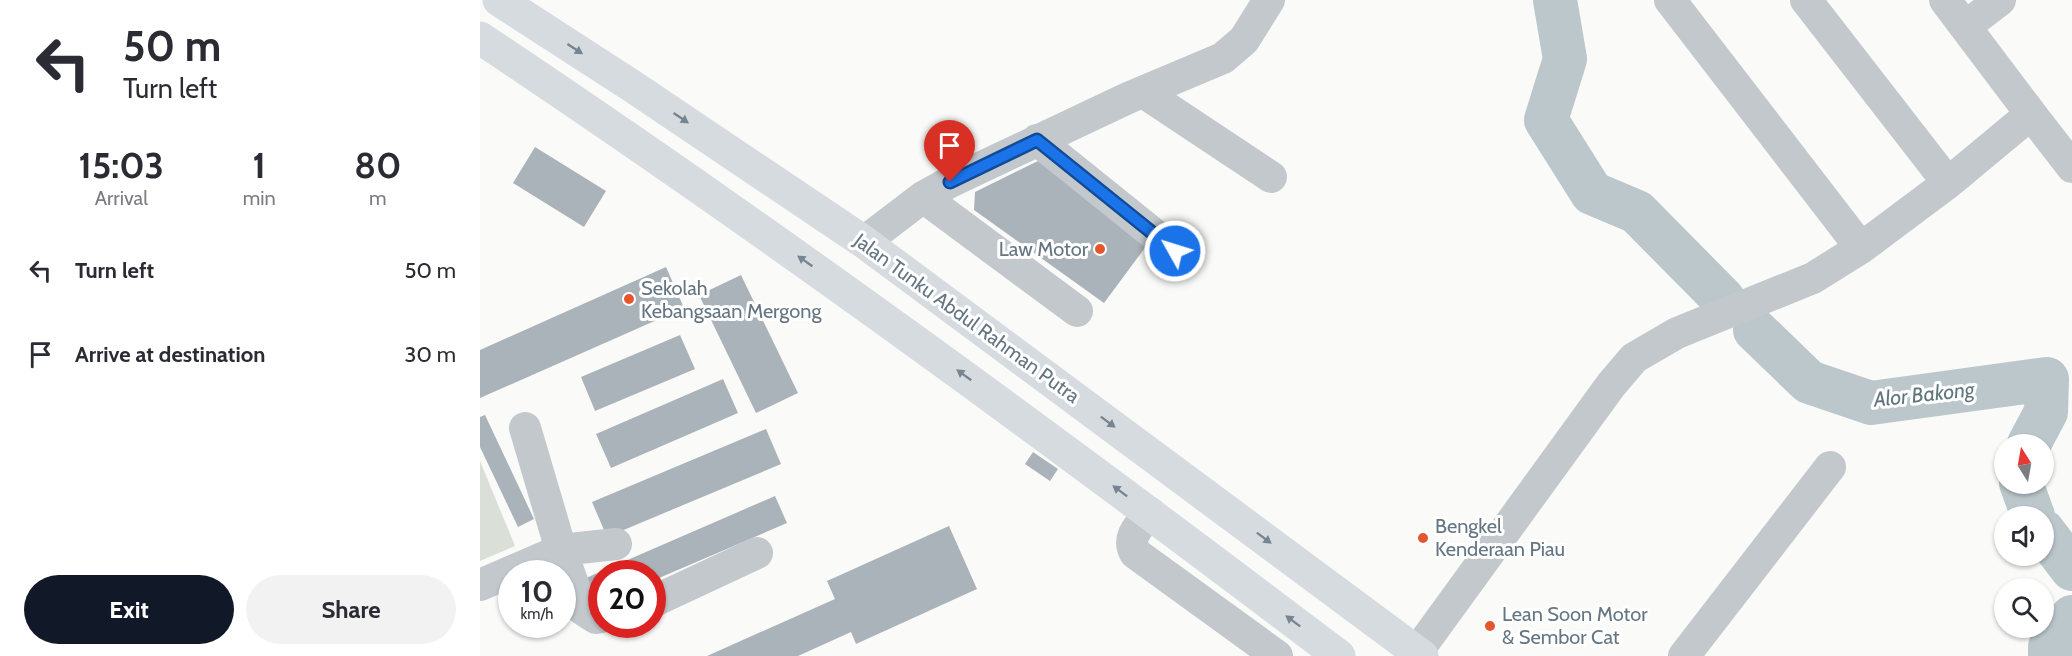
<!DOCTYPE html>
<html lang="en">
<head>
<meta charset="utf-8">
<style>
	body { margin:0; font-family:Cabin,sans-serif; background:#f2f2f3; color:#2b2b33; height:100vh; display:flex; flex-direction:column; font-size:22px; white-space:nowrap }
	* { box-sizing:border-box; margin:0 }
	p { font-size:20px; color:#7c7c81 }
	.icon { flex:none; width:33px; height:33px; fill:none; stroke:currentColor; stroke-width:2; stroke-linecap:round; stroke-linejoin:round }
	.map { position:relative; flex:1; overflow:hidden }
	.details { display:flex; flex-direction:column; background:#fff; width:480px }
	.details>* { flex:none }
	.banner { background:#fff; color:#2b2b33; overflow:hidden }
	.needle { width:39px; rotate:349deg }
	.fabs { position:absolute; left:1514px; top:434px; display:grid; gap:12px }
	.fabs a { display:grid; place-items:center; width:60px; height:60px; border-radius:50%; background:#fff; box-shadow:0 2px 4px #0004; font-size:30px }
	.speed { position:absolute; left:18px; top:560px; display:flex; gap:12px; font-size:30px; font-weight:700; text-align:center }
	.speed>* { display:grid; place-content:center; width:78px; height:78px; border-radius:50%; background:#fff; box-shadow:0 2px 4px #0004; line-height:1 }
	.speed small { font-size:15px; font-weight:400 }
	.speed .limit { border:9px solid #d22; background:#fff; color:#111 }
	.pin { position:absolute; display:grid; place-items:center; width:51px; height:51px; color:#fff; margin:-62px -26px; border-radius:50% 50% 50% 0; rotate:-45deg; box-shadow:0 0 6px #0007 }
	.pin .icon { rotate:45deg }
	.me { position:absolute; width:66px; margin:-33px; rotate:309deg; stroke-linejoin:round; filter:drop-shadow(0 0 4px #0008) }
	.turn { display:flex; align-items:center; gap:21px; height:126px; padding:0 24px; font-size:27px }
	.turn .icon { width:78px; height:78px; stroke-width:2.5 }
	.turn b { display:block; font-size:42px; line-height:51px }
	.eta { display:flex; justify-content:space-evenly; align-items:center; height:102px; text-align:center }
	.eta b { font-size:36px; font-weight:800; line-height:42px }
	.action { display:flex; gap:12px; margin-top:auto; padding:12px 24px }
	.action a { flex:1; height:69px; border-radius:36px; background:#111827; color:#fff; font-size:24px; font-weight:800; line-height:69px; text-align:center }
	.action a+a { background:#f2f2f3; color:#2b2b33 }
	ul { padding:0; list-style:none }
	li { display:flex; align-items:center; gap:18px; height:84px; padding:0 24px }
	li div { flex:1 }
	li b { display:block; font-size:22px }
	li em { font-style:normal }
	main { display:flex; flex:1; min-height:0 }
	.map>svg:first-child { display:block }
	.green { fill:#dadfd7 }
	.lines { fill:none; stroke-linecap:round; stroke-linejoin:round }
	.river { stroke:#bbc7cb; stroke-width:44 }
	.building { fill:#aab3b9 }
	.minor { stroke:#c3c8cc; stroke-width:32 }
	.major { stroke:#d6dbdf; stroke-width:33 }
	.oneway { fill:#768591 }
	.route-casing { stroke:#114b97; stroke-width:15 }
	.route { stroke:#1a73e8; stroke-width:10 }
	.poi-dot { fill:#e4572e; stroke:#fff; stroke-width:2 }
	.labels { text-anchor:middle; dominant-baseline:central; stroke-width:6; stroke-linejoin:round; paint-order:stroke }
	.poi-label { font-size:20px; fill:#657683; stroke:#fff; text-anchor:start }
	.street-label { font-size:20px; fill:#657683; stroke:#fff }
	.water-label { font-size:21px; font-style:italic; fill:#60757c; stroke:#fff }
</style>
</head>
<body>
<main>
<section class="details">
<div class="banner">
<div class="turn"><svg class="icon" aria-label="left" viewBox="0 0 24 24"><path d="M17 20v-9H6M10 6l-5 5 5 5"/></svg><div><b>50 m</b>Turn left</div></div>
</div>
<div class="eta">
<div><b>15:03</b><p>Arrival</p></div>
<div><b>1</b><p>min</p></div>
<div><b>80</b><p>m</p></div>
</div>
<ul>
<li><svg class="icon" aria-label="left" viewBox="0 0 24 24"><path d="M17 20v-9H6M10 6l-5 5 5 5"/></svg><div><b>Turn left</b></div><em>50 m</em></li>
<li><svg class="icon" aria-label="arrive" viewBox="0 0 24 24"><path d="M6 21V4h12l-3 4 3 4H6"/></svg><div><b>Arrive at destination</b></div><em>30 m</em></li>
</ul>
<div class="action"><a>Exit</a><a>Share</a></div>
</section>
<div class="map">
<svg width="1592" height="656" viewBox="0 0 1592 656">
	<rect width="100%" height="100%" fill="#fafaf8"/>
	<path class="green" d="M0,461L35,546L0,561Z"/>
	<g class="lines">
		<path class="river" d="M1075,0L1085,59L1066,120L1112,193L1157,212L1243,299
			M1275,330L1329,382L1391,403L1567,379L1566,412L1549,444
			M1541,483L1553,516
			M1563,531L1592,569
			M1570,656V647L1592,617"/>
	</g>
	<path class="building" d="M55,147L126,191L104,227L33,183Z
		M558,161L670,241L624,303L494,210L495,192Z
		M186,267L204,308L0,398V350Z
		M261,275L318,393L276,413L219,295Z
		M200,335L215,369L115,411L101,377Z
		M243,379L258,413L131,468L116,434Z
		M5,415L54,519L38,527L0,447V417Z
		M286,429L301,464L127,537L112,502Z
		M553,452L578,469L570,481L545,464Z
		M295,496L307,523L172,581V573H122V603L117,605L106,578Z
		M469,526L497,589L376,644L371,632L318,656H227L355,599L347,581Z"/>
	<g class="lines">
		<path class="minor" d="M1190,0L1381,248
			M1326,0L1468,183
			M1465,0L1551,114
			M1486,26L1520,0
			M663,92L791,177
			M557,140L695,251
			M443,197L597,311
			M384,242L443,197L470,182L648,98L743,58L764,40L789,0
			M45,428L81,550L102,609L116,618L122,617
			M670,513C660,525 646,537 655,553L797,656
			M0,585L81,550L136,544
			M172,602L277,553
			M937,652L1131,385L1154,358L1197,333L1333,278L1381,248L1468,183L1551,114L1592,167
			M1204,656L1350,467"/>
		<path class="major" d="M19,0L152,86L384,242L942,656
			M0,38C294,234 578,443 859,656"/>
	</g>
	<defs><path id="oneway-solid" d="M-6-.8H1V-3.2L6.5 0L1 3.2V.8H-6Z" transform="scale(1.5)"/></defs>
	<g class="oneway">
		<use href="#oneway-solid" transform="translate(95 49) rotate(33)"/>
		<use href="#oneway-solid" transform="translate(201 118) rotate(34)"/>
		<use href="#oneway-solid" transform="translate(325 261) rotate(-145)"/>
		<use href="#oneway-solid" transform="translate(484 375) rotate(-144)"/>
		<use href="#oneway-solid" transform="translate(628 422) rotate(37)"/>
		<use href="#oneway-solid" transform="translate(640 491) rotate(-143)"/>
		<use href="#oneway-solid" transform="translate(784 538) rotate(37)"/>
		<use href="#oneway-solid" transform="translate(813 621) rotate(-143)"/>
	</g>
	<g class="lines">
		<defs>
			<path id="route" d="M470,182L557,140L695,251"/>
		</defs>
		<use href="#route" class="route-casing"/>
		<use href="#route" class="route"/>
	</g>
	<g class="poi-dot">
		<circle cx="620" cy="249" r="6"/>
		<circle cx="149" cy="299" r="6"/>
		<circle cx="943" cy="538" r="6"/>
		<circle cx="1010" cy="626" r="6"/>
	</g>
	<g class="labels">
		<g class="poi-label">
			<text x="608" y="249" text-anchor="end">Law Motor</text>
			<text x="161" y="288">Sekolah<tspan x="161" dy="23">Kebangsaan Mergong</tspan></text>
			<text x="955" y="526">Bengkel<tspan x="955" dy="23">Kenderaan Piau</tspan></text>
			<text x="1022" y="614">Lean Soon Motor<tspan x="1022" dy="23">&amp; Sembor Cat</tspan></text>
		</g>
		<g class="street-label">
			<text transform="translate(487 318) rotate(36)">Jalan Tunku Abdul Rahman Putra</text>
		</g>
		<g class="water-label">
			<text transform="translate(1444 394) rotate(-6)">Alor Bakong</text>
		</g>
	</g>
</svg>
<div class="fabs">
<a><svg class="needle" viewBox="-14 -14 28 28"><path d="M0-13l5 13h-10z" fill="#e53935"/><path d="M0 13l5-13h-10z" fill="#7c7c81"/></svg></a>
<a><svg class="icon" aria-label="sound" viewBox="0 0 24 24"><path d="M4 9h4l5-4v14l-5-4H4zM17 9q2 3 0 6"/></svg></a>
<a><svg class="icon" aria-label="search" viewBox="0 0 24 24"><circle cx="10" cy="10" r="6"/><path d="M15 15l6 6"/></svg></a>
</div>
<div class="speed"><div>10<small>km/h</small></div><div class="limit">20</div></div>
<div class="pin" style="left:470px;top:182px;background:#d93025"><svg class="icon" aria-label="arrive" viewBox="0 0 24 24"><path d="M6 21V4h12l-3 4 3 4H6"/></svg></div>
<svg class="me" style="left:695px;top:251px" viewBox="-20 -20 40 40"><circle r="17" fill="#1a73e8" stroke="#fff" stroke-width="3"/><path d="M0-11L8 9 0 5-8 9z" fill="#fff"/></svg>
</div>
</main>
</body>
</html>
